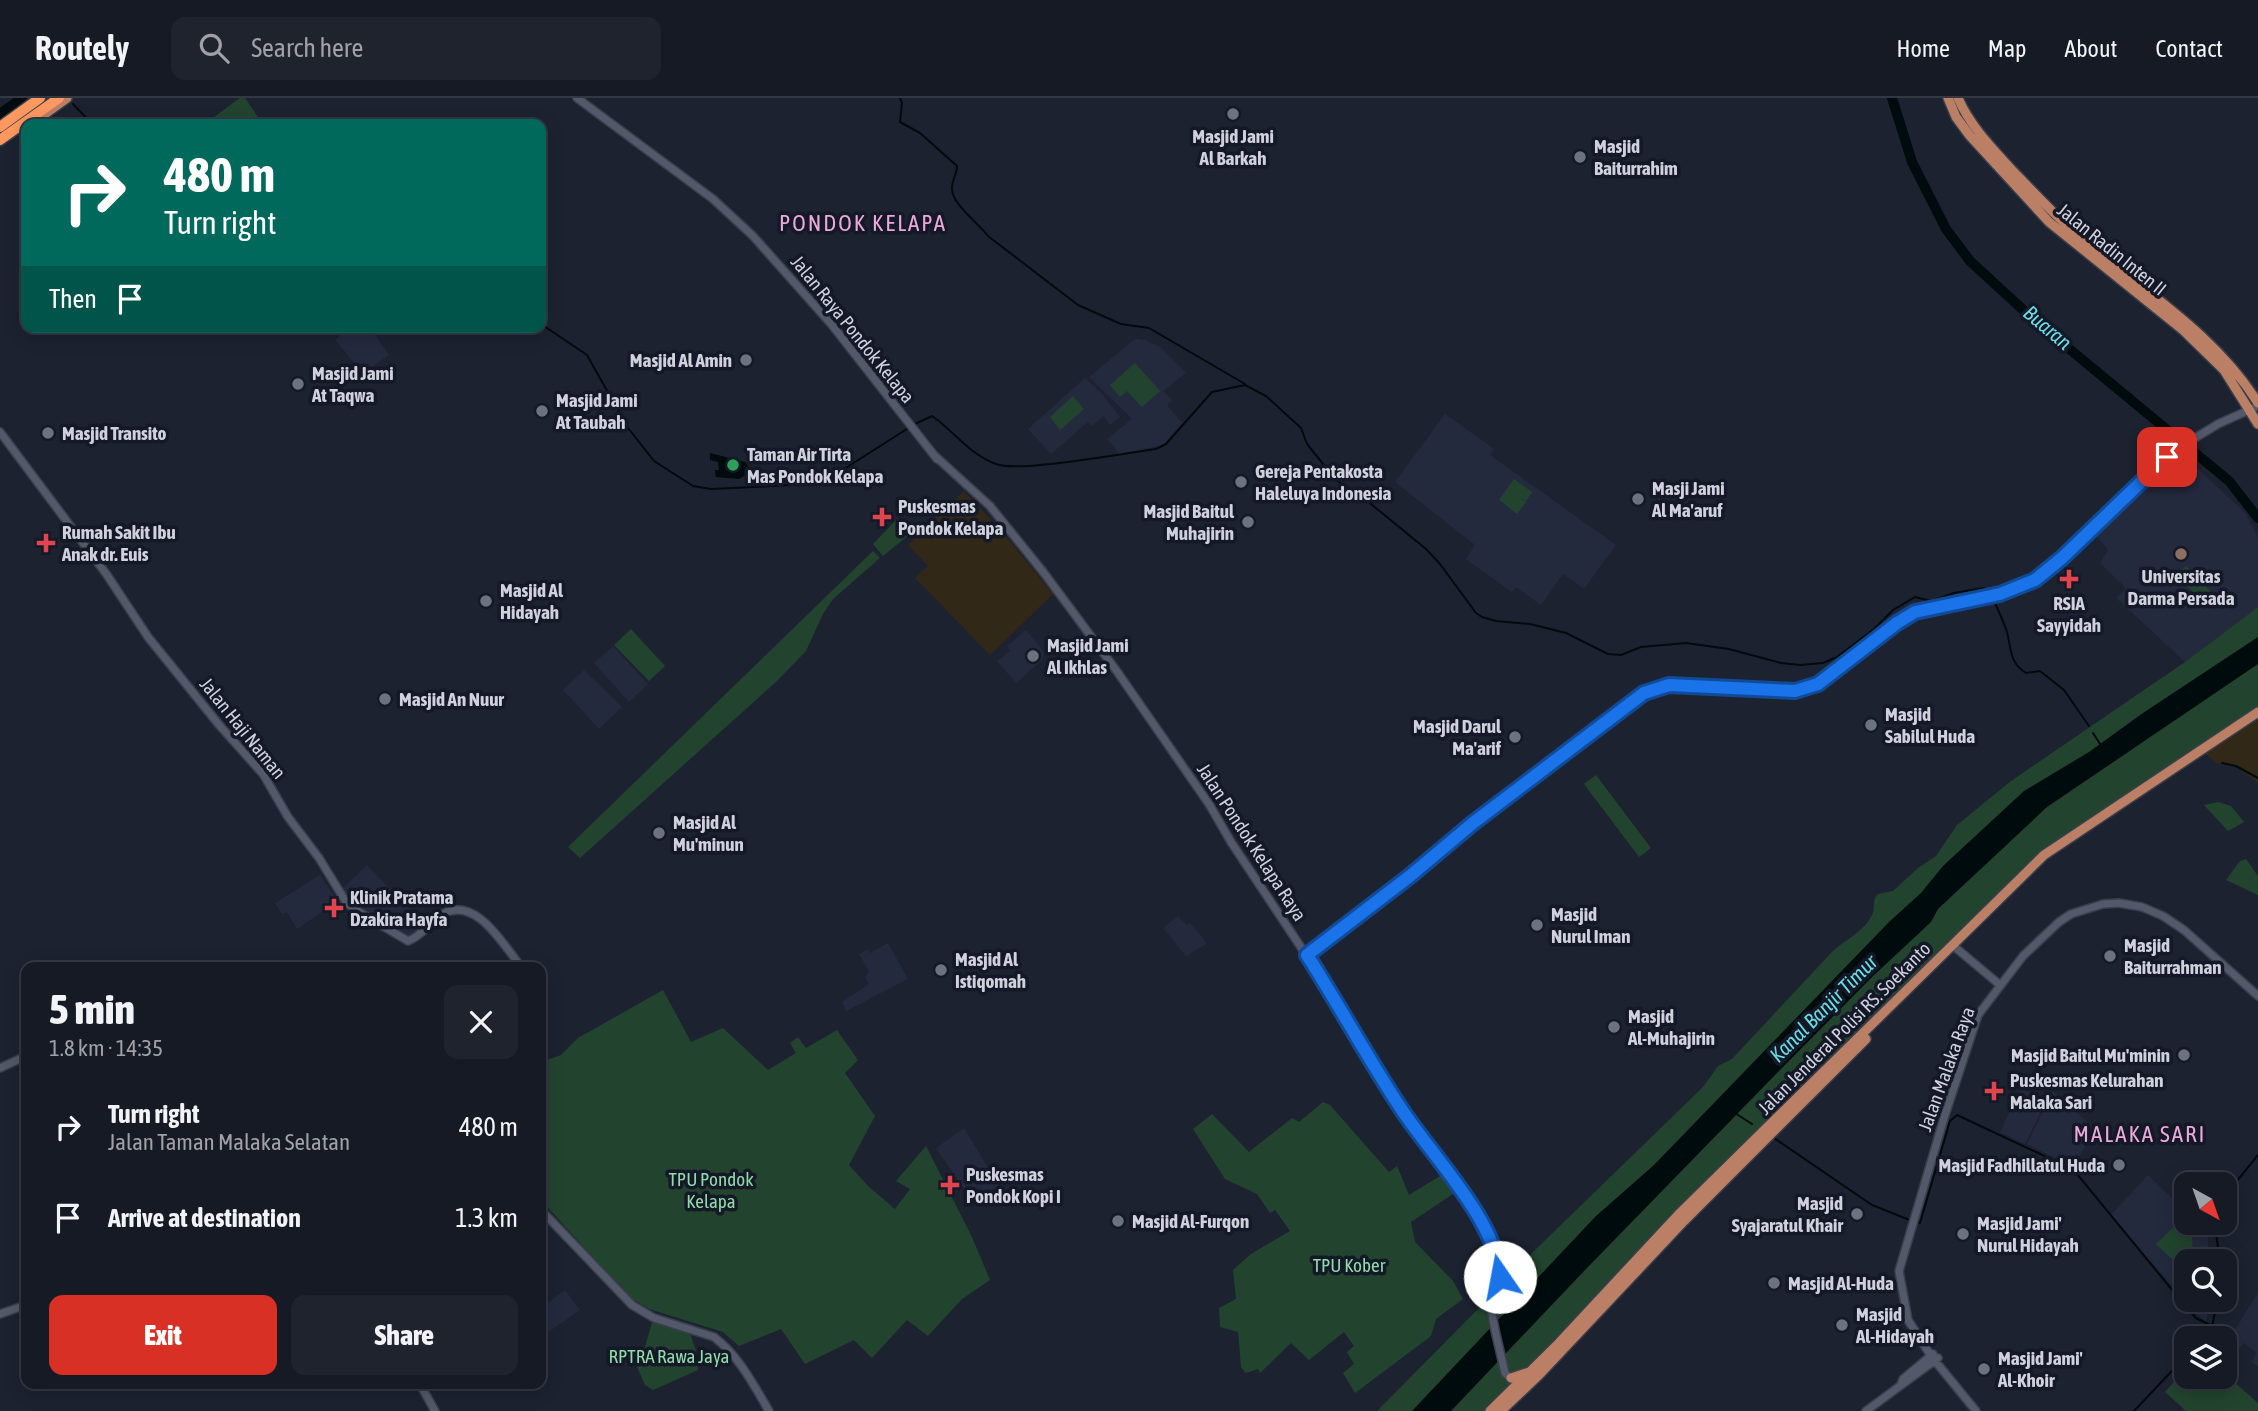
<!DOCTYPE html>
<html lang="en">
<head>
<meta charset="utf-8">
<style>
	body { margin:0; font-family:"Asap Condensed",sans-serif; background:#1f232d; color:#f1f3f6; height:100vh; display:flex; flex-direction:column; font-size:26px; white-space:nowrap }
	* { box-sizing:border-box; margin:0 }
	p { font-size:23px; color:#9ea1a7 }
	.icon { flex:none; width:38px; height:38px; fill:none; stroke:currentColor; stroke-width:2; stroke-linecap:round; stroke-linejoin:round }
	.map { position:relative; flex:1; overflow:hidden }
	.sheet { position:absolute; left:21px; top:864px; width:525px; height:427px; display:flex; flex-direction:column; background:#161a25; border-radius:14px; box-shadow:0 4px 18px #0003,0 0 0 2px #353842 }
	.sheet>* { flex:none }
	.hud { position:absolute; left:21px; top:21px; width:525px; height:214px; border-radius:14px; box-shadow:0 4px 18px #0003,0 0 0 2px #353842; background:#00695c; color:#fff; overflow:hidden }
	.needle { width:46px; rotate:140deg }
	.controls { position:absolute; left:2174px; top:1074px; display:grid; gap:14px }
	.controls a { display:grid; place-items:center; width:63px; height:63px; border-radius:14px; background:#161a25; box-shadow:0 4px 18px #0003,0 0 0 2px #353842; font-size:35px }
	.pin { position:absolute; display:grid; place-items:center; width:60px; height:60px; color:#fff; margin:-30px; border-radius:14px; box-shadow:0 4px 10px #0006 }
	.me { position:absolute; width:77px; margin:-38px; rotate:348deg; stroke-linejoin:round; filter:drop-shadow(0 0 5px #0008) }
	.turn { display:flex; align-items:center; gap:24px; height:147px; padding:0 28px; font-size:32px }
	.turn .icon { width:91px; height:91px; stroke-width:2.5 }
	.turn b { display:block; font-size:49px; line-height:60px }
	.then { display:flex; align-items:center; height:66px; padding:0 28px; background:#0003; gap:14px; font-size:26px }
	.round { display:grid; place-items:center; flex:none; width:74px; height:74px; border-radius:14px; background:#1f232d }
	.summary { display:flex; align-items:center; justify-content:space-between; height:119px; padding:0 28px }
	h1 { font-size:42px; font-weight:800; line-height:52px }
	.primary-button { display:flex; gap:14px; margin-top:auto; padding:14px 28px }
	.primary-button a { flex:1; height:80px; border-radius:14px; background:#d93025; color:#fff; font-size:28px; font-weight:800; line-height:80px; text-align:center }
	.primary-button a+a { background:#1f232d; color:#f1f3f6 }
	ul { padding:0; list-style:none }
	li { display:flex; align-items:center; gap:21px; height:91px; padding:0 28px }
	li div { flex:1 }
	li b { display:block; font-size:26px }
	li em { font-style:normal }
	header { display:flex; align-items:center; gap:42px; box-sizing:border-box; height:98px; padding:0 35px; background:#161a25; border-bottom:2px solid #353842 }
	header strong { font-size:33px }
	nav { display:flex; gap:38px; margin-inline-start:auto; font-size:24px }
	.search { width:490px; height:63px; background:#1f232d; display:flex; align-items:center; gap:18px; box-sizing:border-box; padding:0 24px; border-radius:14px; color:#9ea1a7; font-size:26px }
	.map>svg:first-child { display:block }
	.commercial { fill:#322818 }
	.built { fill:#242a3e }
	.green { fill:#22442e }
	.water { fill:#000b0d }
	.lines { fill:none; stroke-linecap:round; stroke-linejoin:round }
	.stream { stroke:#000b0d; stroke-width:2 }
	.river { stroke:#000b0d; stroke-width:10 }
	.tertiary-casing { stroke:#3b3f4b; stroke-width:10 }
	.primary-casing { stroke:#3b3f4b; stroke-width:12 }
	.motorway-casing { stroke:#3b3f4b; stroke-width:13 }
	.tertiary { stroke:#53596a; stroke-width:7 }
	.primary { stroke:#ba7f65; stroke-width:9 }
	.motorway { stroke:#fe9861; stroke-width:10 }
	.route-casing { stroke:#114b97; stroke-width:18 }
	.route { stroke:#1a73e8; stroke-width:12 }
	.worship-dot { fill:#6b7280; stroke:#141827; stroke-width:2.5 }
	.leisure-dot { fill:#2e9e5b; stroke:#141827; stroke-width:2.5 }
	.health-dot { fill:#e0444e; stroke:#141827; stroke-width:2.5 }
	.education-dot { fill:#8d6e63; stroke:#141827; stroke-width:2.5 }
	.labels { text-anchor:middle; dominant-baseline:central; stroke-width:7; stroke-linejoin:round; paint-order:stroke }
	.poi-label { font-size:19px; font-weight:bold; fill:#cfd2dd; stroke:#141827; text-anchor:start }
	.street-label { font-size:19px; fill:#cfd2dd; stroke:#141827 }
	.park-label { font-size:19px; fill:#8fdca8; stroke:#141827 }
	.water-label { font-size:21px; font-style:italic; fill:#68dde5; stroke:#141827 }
	.quarter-label { font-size:23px; letter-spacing:2px; fill:#eaa9db; stroke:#141827 }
</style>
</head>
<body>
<header>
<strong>Routely</strong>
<div class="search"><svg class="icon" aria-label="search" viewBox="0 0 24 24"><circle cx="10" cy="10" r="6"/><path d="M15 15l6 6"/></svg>Search here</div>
<nav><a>Home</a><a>Map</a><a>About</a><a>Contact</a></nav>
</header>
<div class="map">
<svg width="2258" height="1313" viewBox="0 0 2258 1313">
	<rect width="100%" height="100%" fill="#1d2231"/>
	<path class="commercial" d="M964,393L1008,441L1053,496L990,557L915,480L928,468L908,447Z
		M2258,619V685L2236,669L2217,665L2205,656Z"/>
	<path class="built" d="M351,229H370L389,257L363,275L335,242Z
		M1135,241L1145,242L1160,249L1186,275L1163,293L1172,302L1167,307L1182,325L1163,347L1120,356L1107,341L1132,321L1089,279Z
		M1085,280L1101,295L1120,319L1110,327L1104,318L1092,328L1088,324L1051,356L1028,331Z
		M1445,316L1494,351L1490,357L1616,447L1584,491L1563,476L1541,507L1516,489L1512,494L1466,461L1475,447L1395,384Z
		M2177,351L2245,415L2258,439V509L2185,564L2116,500L2126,490L2100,465L2108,452L2091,432Z
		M1026,532L1044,554L1042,562L1016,585L997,563L1010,553L1007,548Z
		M613,548L648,586L629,604L594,565Z
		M584,572L622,609L599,631L563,592Z
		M367,767L425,827L419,836L403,839L345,801L342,791Z
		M320,777L338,803L297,831L287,814L282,816L275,805Z
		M1178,818L1187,827L1190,825L1204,841L1206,846L1186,858L1163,830Z
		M888,845L908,881L846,913L842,904L869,886L865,879L869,873L859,856L867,852L870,855Z
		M2021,990L2046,1003L2025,1046L2000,1034Z
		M2053,993L2095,1031L2073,1069L2027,1046Z
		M964,1030L999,1088L973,1103L936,1050Z
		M2148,1077L2186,1114V1125H2196L2208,1138V1164H2186V1202H2210L2206,1223L2197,1217L2111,1117Z
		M565,1192L580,1212L541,1239V1210Z
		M2258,1195V1268L2251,1264L2257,1255L2244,1245L2238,1252L2226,1245Z"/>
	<path class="green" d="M240,0H245L258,19C241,30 233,23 214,19Z
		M1135,265L1160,293L1142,309L1127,293L1120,299L1110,287Z
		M1073,298L1084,311L1060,332L1050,319Z
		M1514,381L1532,394L1526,403L1519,399L1526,404L1517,416L1499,402Z
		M898,420L910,436L883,458L873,446Z
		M873,453L880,460L833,501L823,516L806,553L777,583L580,760L568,749Z
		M2186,468L2215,498L2204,505L2176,477Z
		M2258,509V614L2044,757L1490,1313H1377L1489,1200L1493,1188L1503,1183L1703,989L1718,968L1732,961L1831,855C1844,842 1864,834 1872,817C1876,809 1871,804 1878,796L1893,793L1918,770L1936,758L1957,727L2011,683L2185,564Z
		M631,531L665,568L649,583L614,547Z
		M1596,677L1651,750L1639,759L1584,686Z
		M2218,704L2231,708L2244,724L2228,733L2204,707Z
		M2246,761L2258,778V797L2226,782L2240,763Z
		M663,892L691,944L723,930L768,972L796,955L790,945L798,939L806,950L837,932L858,962L845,975L875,1018L849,1067L869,1089L895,1111L910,1091L896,1083L926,1048L972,1139L990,1182L962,1201L928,1238L907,1222L872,1260L854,1242L805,1266L781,1231L739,1248L723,1234L649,1211L629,1199L541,1102V964L561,957L578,940Z
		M1323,1004L1330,1007L1389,1074L1397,1068L1409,1097L1440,1078L1449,1082L1456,1094L1411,1124L1415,1144L1453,1183L1463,1201L1436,1221L1431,1238L1355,1295L1343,1275L1354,1266L1347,1254L1354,1248L1344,1234L1309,1262L1291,1245L1260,1275L1258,1271L1246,1275L1241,1269L1238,1234L1220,1229L1219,1210L1236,1201L1233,1172L1251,1156L1290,1133L1275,1112L1270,1115L1257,1096L1225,1081L1193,1031L1212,1016L1249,1054L1292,1020L1299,1024Z
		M2179,1124L2192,1138L2193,1156L2180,1169L2156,1146Z
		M652,1225L687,1226L697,1256L698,1272L653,1292L645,1287L634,1262L644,1252Z
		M2186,1270V1279H2224V1275L2258,1305V1313H2186L2165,1294Z"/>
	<path class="water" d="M710,355L745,364L749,369V375L739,381L716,379L715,372H719L718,364L710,362Z
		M2258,539V566L2047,709L1938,811L1931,824L1872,879L1777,975L1585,1172L1451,1313H1412L1596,1118L1654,1067L1890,823L1921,795L1943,768L2024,693L2089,654L2143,615Z"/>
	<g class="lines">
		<path class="stream" d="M900,0L902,5L900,24L920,35L957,68C957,76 952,82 952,90C951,106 979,125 988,138L1078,207L1121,226L1149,230L1245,286
			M73,6L92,26
			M541,226L587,257L628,330L654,363L693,388L711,391L792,387L830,380L910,329
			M915,326L932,318C954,333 969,356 996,366C1018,375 1126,355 1156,351L1166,346L1212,294L1245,287L1266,298L1301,330L1307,346L1336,382L1360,397L1426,451L1440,466L1476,515L1482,519L1496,523L1530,526L1566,535L1608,556L1621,557L1641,549L1686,545L1729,551L1781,565L1800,567L1823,565L1837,559L1874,531L1893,512L1915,499L1931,503L1954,495L1984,490L1990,495
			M1993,500C1997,510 2002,520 2006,531C2012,549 2008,564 2026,575L2040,573L2064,592L2089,628
			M2093,635L2100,646
			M2222,665L2236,668L2258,680
			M1735,1015L1752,1026
			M1774,1040L1872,1107L1912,1123
			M2224,1105L2233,1088L2258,1057
			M1917,1124L1920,1125L1950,1023L1957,1017L2053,1062L2077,1076L2187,1210L2196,1220L2212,1228
			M2218,1125L2216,1135L2220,1164
			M2201,1241L2212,1228L2218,1202
			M2134,1313L2186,1258"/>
		<path class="river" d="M1892,0L1912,64L1946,131L1970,163L2032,220L2229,383L2258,420
			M0,16L22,0"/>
		<defs>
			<path id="tertiary" d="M577,0L713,101L753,138L832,227L937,361
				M0,334L107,477L148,539L220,628L263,676L288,719L319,760L346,804L359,814L408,843C422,838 430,824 443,816C476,797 504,848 522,870
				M935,358L990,408L1044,475L1116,572L1209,706L1231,744L1346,917L1400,1009L1459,1090L1483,1129L1493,1147L1499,1174L1498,1182L1489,1194V1200L1495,1232L1505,1275L1514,1283
				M1956,850L2000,887
				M1307,857L1410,777L1473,725L1644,595L1669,587L1795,594L1818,586L1897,525L1915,514L2000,496L2034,482L2061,460L2177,351L2218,326L2258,308
				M0,970L26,958
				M541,1112L632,1207L654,1220L714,1239C739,1258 753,1286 769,1313
				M0,1216L26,1207
				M420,1286L435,1313
				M1901,1286L1903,1281L1933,1256
				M1866,1313L1938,1260
				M1976,1313L1931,1258L1908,1222L1899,1173L1944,1020L1978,917L2023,858L2059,824L2071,816L2103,806L2119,805L2142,809L2163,818L2184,832L2258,898"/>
			<path id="primary" d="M1948,0L1956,19L1970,38L2049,124L2183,232L2224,272L2258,326
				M1958,0C1970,28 1992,50 2012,72C2038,99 2063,126 2092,149C2151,198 2217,239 2258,305
				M31,26L67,0
				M1511,1280L1529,1274
				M1490,1313L1556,1248L1678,1117L2044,757L2258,614
				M1501,1313L1540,1276L1684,1123L1866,941"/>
			<path id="motorway" d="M0,29L40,0
				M0,42L59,0"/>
		</defs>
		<use href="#tertiary" class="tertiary-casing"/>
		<use href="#primary" class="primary-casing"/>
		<use href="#motorway" class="motorway-casing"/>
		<use href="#tertiary" class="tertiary"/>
		<use href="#primary" class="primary"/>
		<use href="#motorway" class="motorway"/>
	</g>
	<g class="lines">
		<defs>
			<path id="route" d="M1500,1179C1497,1122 1430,1056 1400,1009C1367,959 1339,907 1307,857L1410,778L1473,725L1644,595L1669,587L1795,593L1818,586L1897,525L1915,514L2000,496L2035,482L2062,460L2167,359"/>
		</defs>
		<use href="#route" class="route-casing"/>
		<use href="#route" class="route"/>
	</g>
	<g class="worship-dot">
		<circle cx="1233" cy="16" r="7"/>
		<circle cx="1580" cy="59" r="7"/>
		<circle cx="746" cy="262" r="7"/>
		<circle cx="298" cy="286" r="7"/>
		<circle cx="542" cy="313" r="7"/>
		<circle cx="48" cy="335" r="7"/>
		<circle cx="1241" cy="384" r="7"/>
		<circle cx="1638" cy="401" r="7"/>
		<circle cx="1248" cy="424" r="7"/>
		<circle cx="486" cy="503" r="7"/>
		<circle cx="1033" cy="558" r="7"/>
		<circle cx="385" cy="601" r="7"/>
		<circle cx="1871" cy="627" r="7"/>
		<circle cx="1515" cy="639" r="7"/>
		<circle cx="659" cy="735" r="7"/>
		<circle cx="1537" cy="827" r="7"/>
		<circle cx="2110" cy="858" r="7"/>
		<circle cx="941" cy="872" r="7"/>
		<circle cx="1614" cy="929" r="7"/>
		<circle cx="2184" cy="957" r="7"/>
		<circle cx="2119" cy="1067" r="7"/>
		<circle cx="1857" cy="1116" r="7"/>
		<circle cx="1118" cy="1123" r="7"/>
		<circle cx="1963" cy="1136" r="7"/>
		<circle cx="1774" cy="1185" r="7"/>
		<circle cx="1842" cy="1227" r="7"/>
		<circle cx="1984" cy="1271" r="7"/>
	</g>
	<circle class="leisure-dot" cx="733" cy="367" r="7"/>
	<g class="health-dot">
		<path d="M878.5 408.5h7v7h7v7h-7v7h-7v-7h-7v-7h7z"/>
		<path d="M42.5 434.5h7v7h7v7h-7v7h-7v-7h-7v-7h7z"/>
		<path d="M2065.5 470.5h7v7h7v7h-7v7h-7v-7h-7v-7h7z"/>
		<path d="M330.5 799.5h7v7h7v7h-7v7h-7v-7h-7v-7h7z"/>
		<path d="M1990.5 982.5h7v7h7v7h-7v7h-7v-7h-7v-7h7z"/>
		<path d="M946.5 1076.5h7v7h7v7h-7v7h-7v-7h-7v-7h7z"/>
	</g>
	<circle class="education-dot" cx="2181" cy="456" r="7"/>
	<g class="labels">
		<g class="poi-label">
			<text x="1233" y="38" text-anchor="middle">Masjid Jami<tspan x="1233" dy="22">Al Barkah</tspan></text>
			<text x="1594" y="48">Masjid<tspan x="1594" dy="22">Baiturrahim</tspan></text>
			<text x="732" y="262" text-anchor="end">Masjid Al Amin</text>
			<text x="312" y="275">Masjid Jami<tspan x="312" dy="22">At Taqwa</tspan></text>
			<text x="556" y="302">Masjid Jami<tspan x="556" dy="22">At Taubah</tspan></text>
			<text x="62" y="335">Masjid Transito</text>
			<text x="747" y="356">Taman Air Tirta<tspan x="747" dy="22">Mas Pondok Kelapa</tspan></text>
			<text x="1255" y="373">Gereja Pentakosta<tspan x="1255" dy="22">Haleluya Indonesia</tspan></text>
			<text x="1652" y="390">Masji Jami<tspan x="1652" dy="22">Al Ma'aruf</tspan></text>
			<text x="898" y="408">Puskesmas<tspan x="898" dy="22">Pondok Kelapa</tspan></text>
			<text x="1234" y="413" text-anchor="end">Masjid Baitul<tspan x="1234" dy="22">Muhajirin</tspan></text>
			<text x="62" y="434">Rumah Sakit Ibu<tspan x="62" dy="22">Anak dr. Euis</tspan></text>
			<text x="2181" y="478" text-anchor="middle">Universitas<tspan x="2181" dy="22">Darma Persada</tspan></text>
			<text x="500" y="492">Masjid Al<tspan x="500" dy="22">Hidayah</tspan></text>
			<text x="2069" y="505" text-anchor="middle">RSIA<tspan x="2069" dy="22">Sayyidah</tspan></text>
			<text x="1047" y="547">Masjid Jami<tspan x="1047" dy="22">Al Ikhlas</tspan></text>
			<text x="399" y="601">Masjid An Nuur</text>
			<text x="1885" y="616">Masjid<tspan x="1885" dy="22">Sabilul Huda</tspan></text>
			<text x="1501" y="628" text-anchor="end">Masjid Darul<tspan x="1501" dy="22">Ma'arif</tspan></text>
			<text x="673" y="724">Masjid Al<tspan x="673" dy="22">Mu'minun</tspan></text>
			<text x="350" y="799">Klinik Pratama<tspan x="350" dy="22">Dzakira Hayfa</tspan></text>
			<text x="1551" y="816">Masjid<tspan x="1551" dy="22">Nurul Iman</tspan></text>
			<text x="2124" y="847">Masjid<tspan x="2124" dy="22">Baiturrahman</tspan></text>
			<text x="955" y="861">Masjid Al<tspan x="955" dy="22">Istiqomah</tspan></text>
			<text x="1628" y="918">Masjid<tspan x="1628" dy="22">Al-Muhajirin</tspan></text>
			<text x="2170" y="957" text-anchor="end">Masjid Baitul Mu'minin</text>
			<text x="2010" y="982">Puskesmas Kelurahan<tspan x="2010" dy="22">Malaka Sari</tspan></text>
			<text x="2105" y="1067" text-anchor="end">Masjid Fadhillatul Huda</text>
			<text x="966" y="1076">Puskesmas<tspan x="966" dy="22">Pondok Kopi I</tspan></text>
			<text x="1843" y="1105" text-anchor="end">Masjid<tspan x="1843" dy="22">Syajaratul Khair</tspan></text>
			<text x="1132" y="1123">Masjid Al-Furqon</text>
			<text x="1977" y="1125">Masjid Jami'<tspan x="1977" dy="22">Nurul Hidayah</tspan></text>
			<text x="1788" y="1185">Masjid Al-Huda</text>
			<text x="1856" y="1216">Masjid<tspan x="1856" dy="22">Al-Hidayah</tspan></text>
			<text x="1998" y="1260">Masjid Jami'<tspan x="1998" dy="22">Al-Khoir</tspan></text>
		</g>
		<g class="street-label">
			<text transform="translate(2112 151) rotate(39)">Jalan Radin Inten II</text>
			<text transform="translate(853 231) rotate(51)">Jalan Raya Pondok Kelapa</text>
			<text transform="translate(243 630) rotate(51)">Jalan Haji Naman</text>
			<text transform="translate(1252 744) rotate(57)">Jalan Pondok Kelapa Raya</text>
			<text transform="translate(1844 930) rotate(-45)">Jalan Jenderal Polisi RS. Soekanto</text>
			<text transform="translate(1946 971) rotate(-70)">Jalan Malaka Raya</text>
		</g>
		<g class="park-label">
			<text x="711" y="1081">TPU Pondok<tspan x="711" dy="22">Kelapa</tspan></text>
			<text x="1349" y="1167">TPU Kober</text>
			<text x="669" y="1258">RPTRA Rawa Jaya</text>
		</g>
		<g class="water-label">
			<text transform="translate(2048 229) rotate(40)">Buaran</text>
			<text transform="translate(1823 910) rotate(-45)">Kanal Banjir Timur</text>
		</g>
		<g class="quarter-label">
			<text x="863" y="125">PONDOK KELAPA</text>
			<text x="2140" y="1036">MALAKA SARI</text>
		</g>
	</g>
</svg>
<div class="controls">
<a><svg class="needle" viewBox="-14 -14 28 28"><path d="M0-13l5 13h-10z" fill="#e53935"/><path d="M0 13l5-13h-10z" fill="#9ea1a7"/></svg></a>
<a><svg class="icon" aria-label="search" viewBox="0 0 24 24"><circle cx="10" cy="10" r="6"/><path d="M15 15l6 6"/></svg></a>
<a><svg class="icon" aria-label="layers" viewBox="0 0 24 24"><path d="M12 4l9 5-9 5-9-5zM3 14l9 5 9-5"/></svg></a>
</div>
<div class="pin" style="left:2167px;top:359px;background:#d93025"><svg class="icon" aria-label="arrive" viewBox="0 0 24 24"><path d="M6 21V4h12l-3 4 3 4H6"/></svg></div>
<svg class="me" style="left:1500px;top:1179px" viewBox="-20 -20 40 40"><circle r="19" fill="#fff"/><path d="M0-13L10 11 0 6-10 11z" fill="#1a73e8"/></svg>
<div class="hud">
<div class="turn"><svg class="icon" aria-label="right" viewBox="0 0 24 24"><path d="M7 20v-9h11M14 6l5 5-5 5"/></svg><div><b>480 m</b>Turn right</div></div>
<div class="then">Then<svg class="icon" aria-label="arrive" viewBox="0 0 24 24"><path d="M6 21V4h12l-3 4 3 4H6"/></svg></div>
</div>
<section class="sheet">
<div class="summary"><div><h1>5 min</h1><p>1.8 km · 14:35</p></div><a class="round"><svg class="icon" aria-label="close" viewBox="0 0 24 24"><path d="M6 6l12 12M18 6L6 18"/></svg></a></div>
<ul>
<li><svg class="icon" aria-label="right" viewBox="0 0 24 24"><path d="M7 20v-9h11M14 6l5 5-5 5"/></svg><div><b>Turn right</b><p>Jalan Taman Malaka Selatan</p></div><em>480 m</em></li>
<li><svg class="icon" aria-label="arrive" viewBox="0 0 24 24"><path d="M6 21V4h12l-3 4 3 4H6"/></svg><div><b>Arrive at destination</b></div><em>1.3 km</em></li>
</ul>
<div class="primary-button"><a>Exit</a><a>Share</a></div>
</section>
</div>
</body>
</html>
